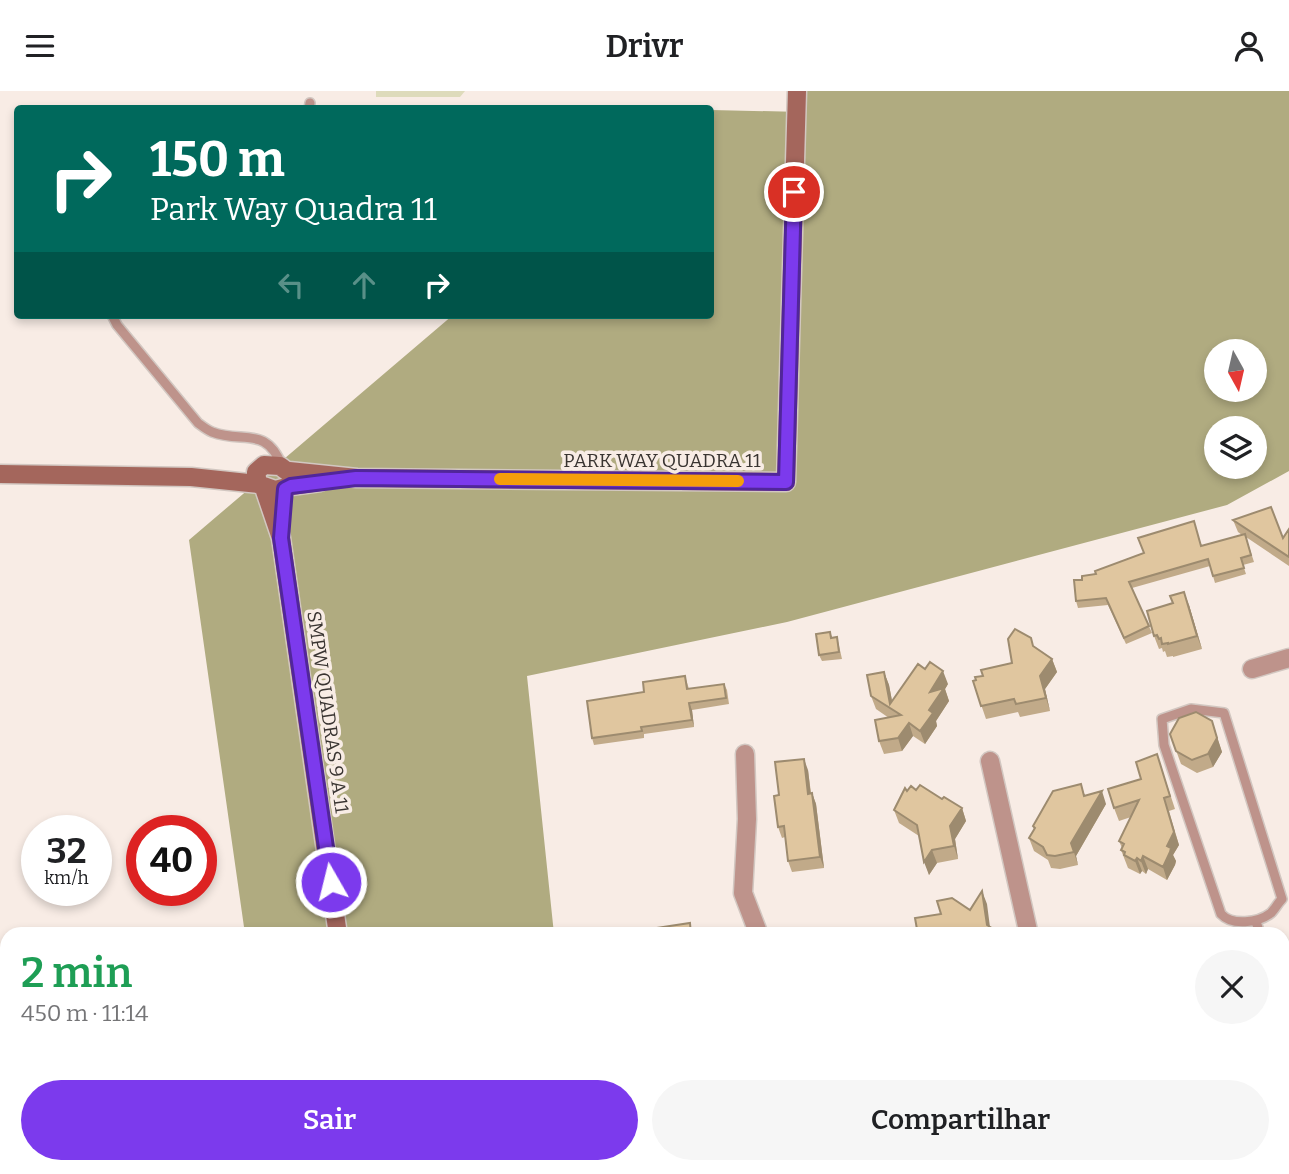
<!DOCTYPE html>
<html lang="pt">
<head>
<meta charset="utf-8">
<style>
	body { margin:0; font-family:Bitter,serif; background:#f6f6f6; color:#202124; height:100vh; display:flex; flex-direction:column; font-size:26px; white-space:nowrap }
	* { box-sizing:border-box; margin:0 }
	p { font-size:23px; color:#757577 }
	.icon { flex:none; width:38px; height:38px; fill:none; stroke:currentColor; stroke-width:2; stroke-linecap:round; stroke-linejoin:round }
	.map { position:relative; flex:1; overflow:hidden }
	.drawer { position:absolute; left:0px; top:836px; width:1290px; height:247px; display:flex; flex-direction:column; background:#fff; border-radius:21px 21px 0 0; box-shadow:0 4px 10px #0003 }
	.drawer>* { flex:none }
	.top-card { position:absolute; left:14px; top:14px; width:700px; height:214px; border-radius:7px; box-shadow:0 4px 10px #0003; background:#00695c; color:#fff; overflow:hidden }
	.needle { width:46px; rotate:172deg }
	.buttons { position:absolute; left:1204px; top:248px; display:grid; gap:14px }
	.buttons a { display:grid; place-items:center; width:63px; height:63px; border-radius:50%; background:#fff; box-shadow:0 4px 10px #0003; font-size:35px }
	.speed { position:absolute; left:21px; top:724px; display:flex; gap:14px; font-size:35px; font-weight:700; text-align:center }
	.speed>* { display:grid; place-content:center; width:91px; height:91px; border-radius:50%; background:#fff; box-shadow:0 4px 10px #0003; line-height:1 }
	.speed small { font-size:18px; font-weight:400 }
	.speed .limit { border:10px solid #d22; background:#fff; color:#111 }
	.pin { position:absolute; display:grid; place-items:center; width:60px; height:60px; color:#fff; margin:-30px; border:4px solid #fff; border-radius:50%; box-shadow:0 2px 7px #0007 }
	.me { position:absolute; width:77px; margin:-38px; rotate:352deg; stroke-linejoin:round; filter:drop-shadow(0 0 5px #0008) }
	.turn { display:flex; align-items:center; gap:24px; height:147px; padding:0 21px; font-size:32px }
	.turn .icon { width:91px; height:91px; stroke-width:2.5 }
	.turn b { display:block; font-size:49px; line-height:60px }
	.lanes { display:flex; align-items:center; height:66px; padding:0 21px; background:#0003; justify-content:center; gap:35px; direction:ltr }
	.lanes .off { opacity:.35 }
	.round { display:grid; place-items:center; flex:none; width:74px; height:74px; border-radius:37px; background:#f6f6f6 }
	.overview { display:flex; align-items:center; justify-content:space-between; height:119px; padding:0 21px }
	h1 { font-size:42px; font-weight:600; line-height:52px; color:#1e9e55 }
	.primary-button { display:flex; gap:14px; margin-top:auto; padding:14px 21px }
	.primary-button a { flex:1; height:80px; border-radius:42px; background:#7c3aed; color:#fff; font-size:28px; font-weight:600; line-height:80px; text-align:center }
	.primary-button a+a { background:#f6f6f6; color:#202124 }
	header { display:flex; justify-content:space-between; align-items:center; height:91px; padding:0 21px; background:#fff; font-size:32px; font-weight:600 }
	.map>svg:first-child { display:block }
	.green { fill:#dedbbb }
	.forest { fill:#b0ab80; fill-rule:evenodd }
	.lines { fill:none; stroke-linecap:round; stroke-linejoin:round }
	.lane-casing { stroke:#d2c7c1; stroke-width:12 }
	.street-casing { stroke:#d2c7c1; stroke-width:21 }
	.secondary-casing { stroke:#d2c7c1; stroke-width:21 }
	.path { stroke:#948c87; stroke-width:3.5; stroke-dasharray:2 5; stroke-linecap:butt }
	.lane { stroke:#be938b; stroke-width:9 }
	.street { stroke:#be938b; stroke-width:18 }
	.secondary { stroke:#a4665c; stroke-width:18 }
	.wall { fill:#c1aa89 }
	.shaded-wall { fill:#9d8b6f }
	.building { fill:#e0c69f; stroke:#9d8b6f; stroke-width:2 }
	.route-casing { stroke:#51269a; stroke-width:18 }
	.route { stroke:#7c3aed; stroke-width:12 }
	.slow { stroke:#f59e0b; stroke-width:12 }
	.labels { text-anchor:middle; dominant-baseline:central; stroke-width:7; stroke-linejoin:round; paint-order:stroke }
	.street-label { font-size:19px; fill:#393431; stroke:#f8ece5 }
</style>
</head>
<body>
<header><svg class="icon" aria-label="menu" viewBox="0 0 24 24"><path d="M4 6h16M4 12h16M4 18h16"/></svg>Drivr<svg class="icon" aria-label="person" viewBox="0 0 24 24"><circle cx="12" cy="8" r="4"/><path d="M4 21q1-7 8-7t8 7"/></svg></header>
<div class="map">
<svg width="1289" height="1083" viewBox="0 0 1289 1083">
	<rect width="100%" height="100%" fill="#f8ece5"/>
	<path class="green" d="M376,0H465L460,6H376Z"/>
	<path class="forest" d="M802,0H1289V380L1227,414L787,531L527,585L554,843H245L189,449L453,224H710L711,19L802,21ZM1216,261H1255V299H1216ZM1216,338H1255V376H1216Z
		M278,1076H579V1083H279Z"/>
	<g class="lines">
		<defs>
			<path id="lane" d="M309,18L310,12
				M112,224L117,234L198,332C202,335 207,339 212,341C243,353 266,334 282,375
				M1191,618L1224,622L1282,808C1278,812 1275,818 1271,822C1258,832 1232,835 1221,823L1164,654L1162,628Z
				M1256,830L1260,844
				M1283,918L1289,939
				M0,920L7,923
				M65,1076L66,1083"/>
			<path id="street" d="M1252,578L1289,567
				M745,663L747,728L743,802L759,844
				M990,670L1029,844
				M794,1076L795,1083
				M1052,1083L1054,1076"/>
			<path id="secondary" d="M289,380L357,387L786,391L797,0
				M0,383L191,386L258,393
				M291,395L292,384L280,375L264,374L256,381L258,393L275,399L291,395L320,391
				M264,397L281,447L338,844
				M372,1076L373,1083"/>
		</defs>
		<use href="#lane" class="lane-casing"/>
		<use href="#street" class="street-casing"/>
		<use href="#secondary" class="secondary-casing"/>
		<path class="path" d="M1283,1058L1289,1057
			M1190,1083L1216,1076"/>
		<use href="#lane" class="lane"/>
		<use href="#street" class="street"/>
		<use href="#secondary" class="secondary"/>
	</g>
	<path class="wall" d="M1233,429L1283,447L1289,438V475L1246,446L1254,471L1243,474L1246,483L1215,492L1210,475L1132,497L1152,542L1126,553L1108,514L1078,517L1076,510L1082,489L1096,483L1242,444L1238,441Z
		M1189,514L1202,558L1173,566V565L1167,566L1165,560L1163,561L1162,557L1159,558L1154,545Z
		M830,541L832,546H837L842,568L822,570L819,564Z
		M1034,555L1052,568L1057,581L1045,598L1050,620L1020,626L1018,621L986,628L973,590L1012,572Z
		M884,581L889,594L892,610L948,593L945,598L949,610L936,630L937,635L925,653L913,645L902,660L884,663L879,650L889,627L876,618L871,605Z
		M685,585L689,598L724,593L727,599L729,613L692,619L694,636L644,643V647L594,654L592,647L644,601Z
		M1170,643H1216L1222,661L1213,676L1197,682L1181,673Z
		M1157,663L1175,718L1169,720L1179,754L1173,764L1176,770L1175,774L1167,789L1148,778L1146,783L1142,780L1140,783L1128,777L1121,759L1122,757L1119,750L1131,726L1119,730L1114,717L1141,688Z
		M808,679L811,702H812L816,713L824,777L792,781L788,770L785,746L782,747L778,736L779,704Z
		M1081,693L1085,705L1106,713L1076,765L1078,774L1060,778L1051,777L1048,769L1034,760L1029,747L1034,739L1033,735Z
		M916,699L962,717L966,730L955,748L958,768L937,772L929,784L919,745L899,732L894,719Z
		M698,1076H716L698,1079Z"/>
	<path class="shaded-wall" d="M1184,501L1189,514L1202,558L1197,545Z
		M1052,568L1057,581L1045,598L1050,620L1046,607L1040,585Z
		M943,580L948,593L945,598L949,610L936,630L937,635L925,653L920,640L930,601Z
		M884,581L889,594L894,620L890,613Z
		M689,612L692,619L694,636L692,629Z
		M1212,630L1222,661L1213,676L1208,663Z
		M909,632L913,645L902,660L898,647Z
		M804,668L808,679L812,714L808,703Z
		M1102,700L1106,713L1076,765L1078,774L1071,752Z
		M812,702L816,713L824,777L820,766Z
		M1164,707L1179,754L1173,764L1176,770L1175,774L1167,789L1163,776L1167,755Z
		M962,717L966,730L955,748L958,768L954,755L950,735Z
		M932,759L937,772L929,784L924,771Z
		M1143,765L1148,778L1146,783L1141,770Z
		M1137,767L1142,780L1140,783L1135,770Z
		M982,800L987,813L991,844L987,834Z"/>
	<path class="building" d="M1271,416L1283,447L1289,438V466L1233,429Z
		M1194,430L1201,455L1245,443L1251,464L1241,467L1244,477L1213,485L1208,468L1129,491L1149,535L1124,547L1106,507L1076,510L1074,489H1082V485L1096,483L1095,480L1144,462L1138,447Z
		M1184,501L1197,545L1168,553V552L1162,553L1161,547L1159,548L1157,544L1154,545L1147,520L1173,512L1170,505Z
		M1015,538L1031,547L1033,555L1052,568L1040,585L1046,607L1016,613L1014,608L981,615L973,590L976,589L975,586L983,585L981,579L1012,572L1008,548Z
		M830,541L831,547L837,546L839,561L819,564L816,543Z
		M930,571L943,580L930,601L944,597L929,619L933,622L920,640L909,632L898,647L879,650L875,629L901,624L871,605L867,584L884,581L890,613L918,573L925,578Z
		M685,585L687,598L724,593L726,607L689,612L692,629L641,636L642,640L592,647L587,610L644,601L643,591Z
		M1196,621L1212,630L1217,647L1208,663L1192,669L1176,660L1170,643L1179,627Z
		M1157,663L1170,705L1164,707L1174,741L1167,755L1171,757L1170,761L1163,776L1143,765L1141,770L1137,767L1135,770L1124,764L1125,761L1121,759L1124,753L1119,750L1139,709L1114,717L1108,698L1141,688L1136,671Z
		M804,668L808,703L812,702L820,766L788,770L784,735L778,736L774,705L779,704L775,671Z
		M1081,693L1084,705L1102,700L1071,752L1074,761L1055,765L1047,764L1043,756L1029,747L1035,737L1033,735L1053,700Z
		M920,694L942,708L944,706L962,717L950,735L954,755L932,759L924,771L917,734L894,719L905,697L907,700L911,695L916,699Z
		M982,800L987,834L995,839L992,844H933L930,842L918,844L915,827L941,823L937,810L952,807L970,819Z
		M690,832L691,844H657L656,837Z"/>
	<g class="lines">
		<defs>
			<path id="route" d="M331,791L281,447L285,398L291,395L356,387L786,391L794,101"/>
		</defs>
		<use href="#route" class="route-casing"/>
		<use href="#route" class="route"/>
		<path class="slow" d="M500,388L738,390"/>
	</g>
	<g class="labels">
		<g class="street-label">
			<text x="662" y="369">PARK WAY QUADRA 11</text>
			<text transform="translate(328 621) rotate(82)">SMPW QUADRAS 9 A 11</text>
		</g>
	</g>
</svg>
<div class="buttons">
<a><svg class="needle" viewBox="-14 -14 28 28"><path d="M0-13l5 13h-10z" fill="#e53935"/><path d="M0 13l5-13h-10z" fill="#757577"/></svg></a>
<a><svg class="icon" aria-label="layers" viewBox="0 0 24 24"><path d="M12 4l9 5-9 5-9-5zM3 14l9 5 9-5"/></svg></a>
</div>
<div class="speed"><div>32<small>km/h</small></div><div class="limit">40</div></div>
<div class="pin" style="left:794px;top:101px;background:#d93025"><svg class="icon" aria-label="arrive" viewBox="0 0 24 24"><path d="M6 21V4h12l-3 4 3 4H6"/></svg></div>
<svg class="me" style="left:331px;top:791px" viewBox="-20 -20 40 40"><circle r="17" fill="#7c3aed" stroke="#fff" stroke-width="3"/><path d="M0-11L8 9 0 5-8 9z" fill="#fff"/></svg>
<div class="top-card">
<div class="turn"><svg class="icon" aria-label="right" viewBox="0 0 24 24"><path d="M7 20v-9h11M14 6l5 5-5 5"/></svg><div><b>150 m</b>Park Way Quadra 11</div></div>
<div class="lanes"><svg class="icon off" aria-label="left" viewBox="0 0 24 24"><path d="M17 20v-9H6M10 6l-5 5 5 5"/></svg><svg class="icon off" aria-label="ahead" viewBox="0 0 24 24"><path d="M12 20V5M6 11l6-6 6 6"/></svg><svg class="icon" aria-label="right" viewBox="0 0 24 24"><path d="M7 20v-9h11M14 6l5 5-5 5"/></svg></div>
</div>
<section class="drawer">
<div class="overview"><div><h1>2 min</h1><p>450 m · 11:14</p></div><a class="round"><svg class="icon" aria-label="close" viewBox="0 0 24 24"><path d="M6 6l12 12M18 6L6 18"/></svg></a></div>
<div class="primary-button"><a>Sair</a><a>Compartilhar</a></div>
</section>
</div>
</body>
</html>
